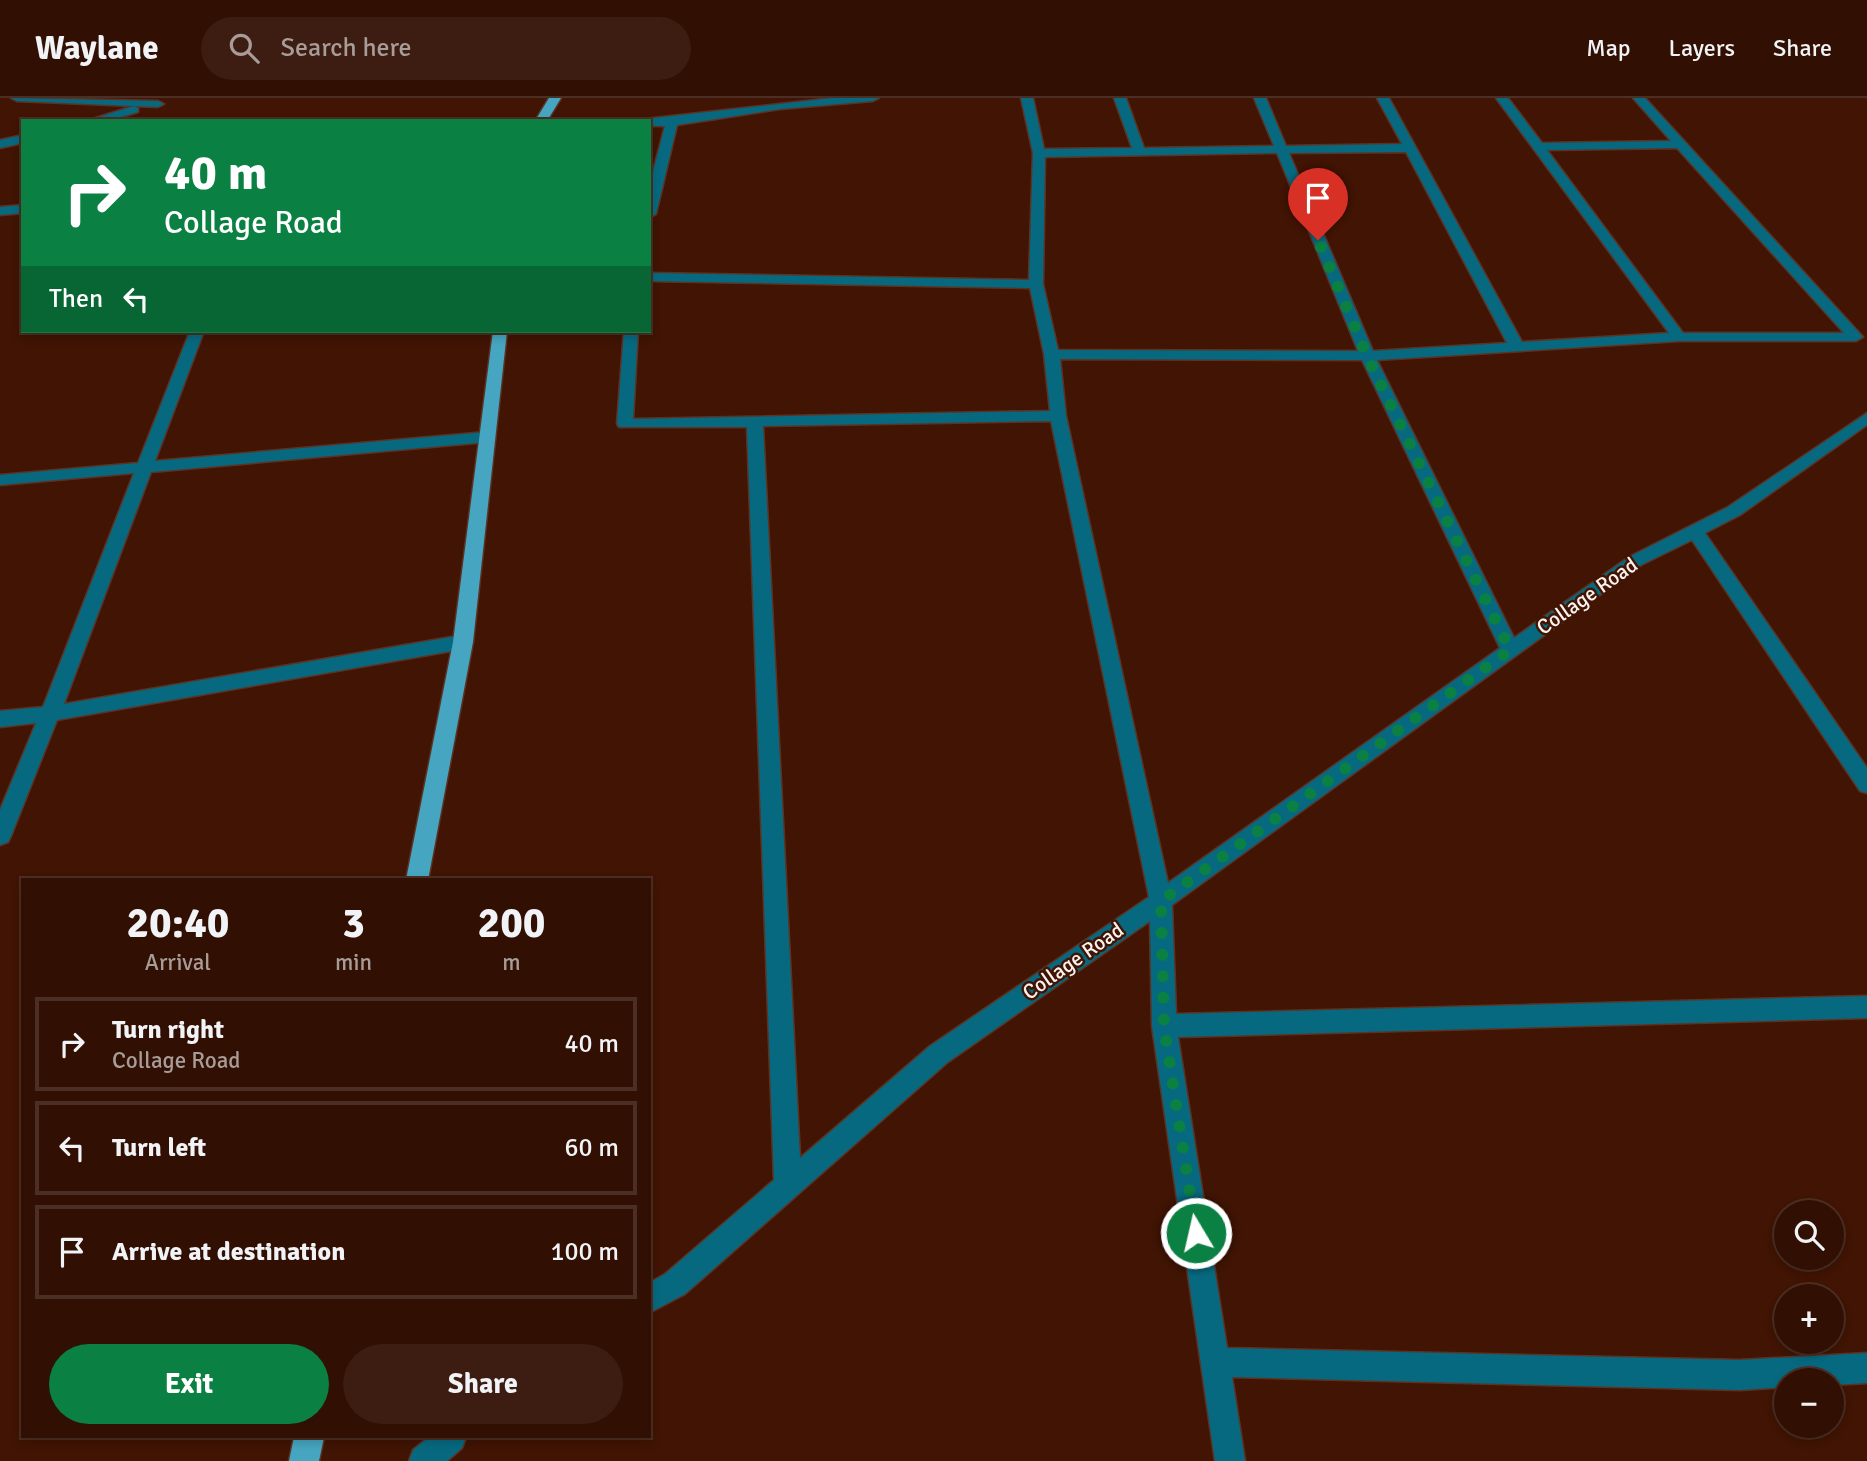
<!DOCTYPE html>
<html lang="en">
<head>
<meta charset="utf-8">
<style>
	body { margin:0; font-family:Signika,sans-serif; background:#3d1d11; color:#f1f3f6; height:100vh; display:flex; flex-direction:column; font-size:26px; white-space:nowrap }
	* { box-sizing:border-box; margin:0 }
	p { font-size:23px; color:#a89c99 }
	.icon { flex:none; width:38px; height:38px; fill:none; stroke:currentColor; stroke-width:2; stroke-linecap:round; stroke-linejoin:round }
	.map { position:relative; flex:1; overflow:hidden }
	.panel { position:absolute; left:21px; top:780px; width:630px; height:560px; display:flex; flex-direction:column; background:#310f02; border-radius:0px; box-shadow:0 4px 10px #0003,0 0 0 2px #4c2f24 }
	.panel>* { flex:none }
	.hud { position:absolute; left:21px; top:21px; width:630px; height:214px; border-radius:0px; box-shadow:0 4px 10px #0003,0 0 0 2px #4c2f24; background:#0b8043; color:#fff; overflow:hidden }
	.tools { position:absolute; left:1774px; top:1102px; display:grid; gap:14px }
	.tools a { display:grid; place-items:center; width:70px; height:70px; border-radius:50%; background:#310f02; box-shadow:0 4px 10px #0003,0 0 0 2px #4c2f24; font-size:35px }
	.pin { position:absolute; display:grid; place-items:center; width:60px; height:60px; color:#fff; margin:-72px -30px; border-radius:50% 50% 50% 0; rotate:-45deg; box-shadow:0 0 7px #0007 }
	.pin .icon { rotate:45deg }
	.me { position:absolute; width:77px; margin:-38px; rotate:351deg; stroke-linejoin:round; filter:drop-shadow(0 0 5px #0008) }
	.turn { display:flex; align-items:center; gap:24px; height:147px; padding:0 28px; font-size:32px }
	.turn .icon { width:91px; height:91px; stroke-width:2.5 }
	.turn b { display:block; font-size:49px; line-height:60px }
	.then { display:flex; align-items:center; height:66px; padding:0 28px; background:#0003; gap:14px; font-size:26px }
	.eta { display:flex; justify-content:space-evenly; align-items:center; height:119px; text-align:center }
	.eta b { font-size:42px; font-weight:800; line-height:49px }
	.button { display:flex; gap:14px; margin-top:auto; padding:14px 28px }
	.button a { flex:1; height:80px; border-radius:42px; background:#0b8043; color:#fff; font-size:28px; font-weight:800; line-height:80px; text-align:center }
	.button a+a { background:#3d1d11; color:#f1f3f6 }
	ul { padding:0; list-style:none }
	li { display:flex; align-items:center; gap:21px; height:94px; margin:0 14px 10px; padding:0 14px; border:4px solid #4c2f24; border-radius:0px }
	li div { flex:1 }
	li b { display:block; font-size:26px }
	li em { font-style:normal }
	header { display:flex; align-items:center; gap:42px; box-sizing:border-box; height:98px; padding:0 35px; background:#310f02; border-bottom:2px solid #4c2f24 }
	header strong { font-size:33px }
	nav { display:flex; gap:38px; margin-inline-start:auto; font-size:24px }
	.search { width:490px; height:63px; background:#3d1d11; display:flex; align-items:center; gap:18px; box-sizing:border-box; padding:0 24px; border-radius:38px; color:#a89c99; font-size:26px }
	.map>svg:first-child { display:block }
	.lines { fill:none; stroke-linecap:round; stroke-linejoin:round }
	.minor-casing { stroke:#5b3324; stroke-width:3 }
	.major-casing { stroke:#5b3324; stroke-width:3 }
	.minor { fill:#076980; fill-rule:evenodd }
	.major { fill:#46a6c1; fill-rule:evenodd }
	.route { stroke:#0b8043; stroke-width:12; stroke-dasharray:0 21.6 }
	.labels { text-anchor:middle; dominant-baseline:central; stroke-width:5; stroke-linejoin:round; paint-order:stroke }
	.street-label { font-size:21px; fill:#fbf3f0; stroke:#411403 }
</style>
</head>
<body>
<header>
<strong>Waylane</strong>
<div class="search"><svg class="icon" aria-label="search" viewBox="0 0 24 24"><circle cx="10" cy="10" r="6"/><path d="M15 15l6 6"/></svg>Search here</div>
<nav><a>Map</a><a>Layers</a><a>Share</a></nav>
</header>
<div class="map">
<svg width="1867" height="1363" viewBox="0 0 1867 1363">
	<rect width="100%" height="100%" fill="#411403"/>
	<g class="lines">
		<defs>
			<path id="minor" d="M11,0L158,3L164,6L158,9L17,3Z
				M833,0H879L873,3L780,11L677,27L656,116L649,120V89L665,28H649V23L645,21Z
				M1021,0H1033L1044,51L1132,50L1114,0H1126L1144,50L1274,48L1254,0H1266L1286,48L1402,46L1377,0H1389L1522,244L1669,235L1496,0H1508L1542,45L1671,43L1633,0H1645L1863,239L1856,243H1679L1377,262L1514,540L1629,459L1728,409L1867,315V327L1740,417L1705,435L1867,670V695L1860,693L1692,442L1641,467L1172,807L1176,916L1867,898V920L1178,939L1227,1250L1740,1262L1867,1255V1285L1832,1287V1283H1787V1289L1740,1292L1232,1279L1245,1363H1215L1152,928L1150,823L948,964L685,1196L649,1215V1185L665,1176L774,1082L747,329H619L617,326L624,233H638L633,321L1050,313L1044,256L1030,190L649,183V175L1029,182L1033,55ZM1677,50L1844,235H1683L1547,52ZM1406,54L1507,245L1373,253L1289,55ZM1277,55L1358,253L1058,252L1043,186L1045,59ZM1060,261L1362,262L1500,550L1168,785L1066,318ZM1051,323L1149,799L930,948L800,1060L763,328Z
				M134,8L138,10V14L107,23H86Z
				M23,37V45L0,50V42Z
				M23,107V115L0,117V109Z
				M190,233H204L155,363L487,334L495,339L487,344L151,374L64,606L463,537L473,544L463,551L57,622L11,738L8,744L0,747V712L36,625L0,629V613L43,609L134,375L0,387V377L138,365Z
				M429,1339H466L462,1350L447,1363H409L413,1352Z"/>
			<path id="major" d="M549,0H561L547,23H535Z
				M493,233H507L473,544L428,782H406L453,544Z
				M294,1339H324L319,1363H289Z"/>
		</defs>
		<use href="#minor" class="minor-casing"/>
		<use href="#major" class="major-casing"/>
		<use href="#minor" class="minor"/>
		<use href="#major" class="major"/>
	</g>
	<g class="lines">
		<path class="route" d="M1196,1135L1164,928L1161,803L1510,552L1367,258L1318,142"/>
	</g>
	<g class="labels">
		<g class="street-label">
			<text transform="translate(1587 498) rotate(-35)">Collage Road</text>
			<text transform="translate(1073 863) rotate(-35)">Collage Road</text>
		</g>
	</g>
</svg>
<div class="tools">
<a><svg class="icon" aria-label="search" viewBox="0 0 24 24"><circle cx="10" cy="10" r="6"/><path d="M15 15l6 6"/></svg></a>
<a>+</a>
<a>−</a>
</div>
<div class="pin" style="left:1318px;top:142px;background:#d93025"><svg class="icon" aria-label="arrive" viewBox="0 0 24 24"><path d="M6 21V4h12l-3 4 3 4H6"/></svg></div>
<svg class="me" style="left:1196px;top:1135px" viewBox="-20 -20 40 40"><circle r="17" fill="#0b8043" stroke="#fff" stroke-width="3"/><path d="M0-11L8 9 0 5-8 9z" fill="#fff"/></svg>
<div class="hud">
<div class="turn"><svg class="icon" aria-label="right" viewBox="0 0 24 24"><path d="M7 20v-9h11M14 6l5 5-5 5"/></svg><div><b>40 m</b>Collage Road</div></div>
<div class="then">Then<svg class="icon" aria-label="left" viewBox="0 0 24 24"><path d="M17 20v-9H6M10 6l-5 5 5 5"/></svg></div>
</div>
<section class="panel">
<div class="eta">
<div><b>20:40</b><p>Arrival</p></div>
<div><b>3</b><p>min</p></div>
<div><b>200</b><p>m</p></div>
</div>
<ul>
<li><svg class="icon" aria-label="right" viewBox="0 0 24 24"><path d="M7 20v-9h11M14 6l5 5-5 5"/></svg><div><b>Turn right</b><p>Collage Road</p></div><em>40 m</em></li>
<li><svg class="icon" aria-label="left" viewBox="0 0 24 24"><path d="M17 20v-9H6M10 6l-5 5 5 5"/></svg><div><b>Turn left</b></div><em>60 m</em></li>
<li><svg class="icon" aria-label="arrive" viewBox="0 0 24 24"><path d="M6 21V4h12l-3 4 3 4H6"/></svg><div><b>Arrive at destination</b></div><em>100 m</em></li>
</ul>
<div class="button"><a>Exit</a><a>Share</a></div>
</section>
</div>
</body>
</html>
